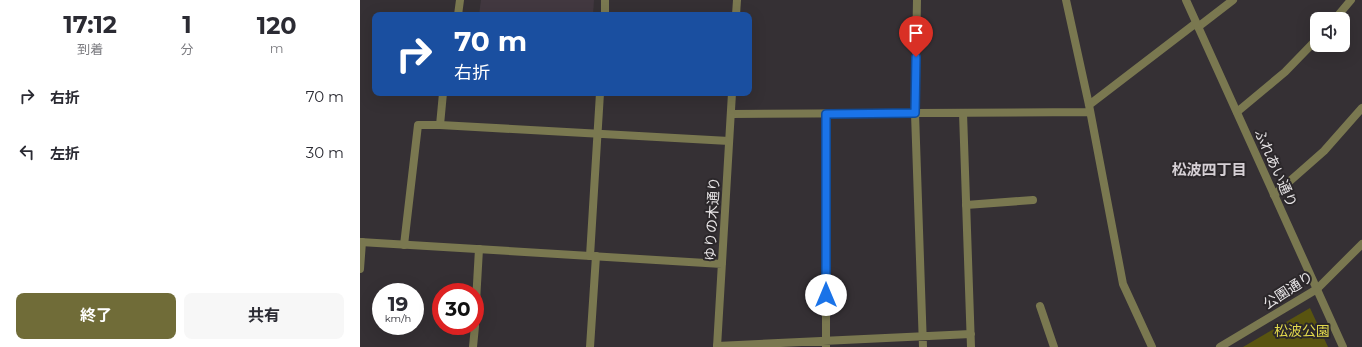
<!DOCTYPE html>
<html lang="ja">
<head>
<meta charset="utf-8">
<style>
	body { margin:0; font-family:Montserrat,"Noto Sans JP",sans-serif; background:#f7f7f7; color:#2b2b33; height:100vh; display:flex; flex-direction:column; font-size:15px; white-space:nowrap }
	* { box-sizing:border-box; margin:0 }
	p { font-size:13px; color:#7c7c81 }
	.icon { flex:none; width:22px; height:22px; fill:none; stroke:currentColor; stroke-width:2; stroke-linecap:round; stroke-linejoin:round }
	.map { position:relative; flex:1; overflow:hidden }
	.details { display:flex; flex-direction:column; background:#fff; width:360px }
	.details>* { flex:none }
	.banner { position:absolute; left:12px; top:12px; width:380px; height:84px; border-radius:8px; box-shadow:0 4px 16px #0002; background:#1a4fa0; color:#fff; overflow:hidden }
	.controls { position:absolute; left:950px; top:12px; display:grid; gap:8px }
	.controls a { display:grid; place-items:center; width:40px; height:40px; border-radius:8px; background:#fff; box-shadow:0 4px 16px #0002; font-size:20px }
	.speed { position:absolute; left:12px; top:283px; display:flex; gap:8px; font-size:20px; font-weight:700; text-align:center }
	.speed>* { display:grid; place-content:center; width:52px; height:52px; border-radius:50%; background:#fff; box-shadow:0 4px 16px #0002; line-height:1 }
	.speed small { font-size:10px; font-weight:400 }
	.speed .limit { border:6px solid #d22; background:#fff; color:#111 }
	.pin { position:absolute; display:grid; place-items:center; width:34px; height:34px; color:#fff; margin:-41px -17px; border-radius:50% 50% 50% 0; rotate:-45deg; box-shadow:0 0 4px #0007 }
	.pin .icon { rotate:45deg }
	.me { position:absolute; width:44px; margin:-22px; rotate:0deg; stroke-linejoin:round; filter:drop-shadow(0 0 3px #0008) }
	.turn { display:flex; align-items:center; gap:14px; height:84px; padding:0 16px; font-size:18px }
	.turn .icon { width:52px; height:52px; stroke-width:2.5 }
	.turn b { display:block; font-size:28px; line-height:34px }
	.eta { display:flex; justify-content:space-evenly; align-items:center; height:68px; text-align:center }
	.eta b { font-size:24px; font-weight:700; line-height:28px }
	.primary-button { display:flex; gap:8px; margin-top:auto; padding:8px 16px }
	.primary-button a { flex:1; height:46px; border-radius:8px; background:#706c38; color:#fff; font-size:16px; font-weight:700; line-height:46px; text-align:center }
	.primary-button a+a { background:#f7f7f7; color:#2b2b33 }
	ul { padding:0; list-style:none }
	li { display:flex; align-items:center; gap:12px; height:56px; padding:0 16px }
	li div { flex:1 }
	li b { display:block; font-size:15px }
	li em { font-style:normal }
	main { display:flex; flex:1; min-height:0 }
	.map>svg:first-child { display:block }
	.built { fill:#423840 }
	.green { fill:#595410 }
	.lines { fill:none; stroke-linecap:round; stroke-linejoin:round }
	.service { stroke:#7a7850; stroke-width:8 }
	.minor { stroke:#7a7850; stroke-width:8 }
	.tertiary { stroke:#7a7850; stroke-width:8 }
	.route-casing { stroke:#114b97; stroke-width:10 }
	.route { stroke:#1a73e8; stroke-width:7 }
	.labels { text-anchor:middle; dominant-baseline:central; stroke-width:4; stroke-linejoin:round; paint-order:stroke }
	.street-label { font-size:14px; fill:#e7e4e6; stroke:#2b272a }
	.park-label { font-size:14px; fill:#e2d94c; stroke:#2b272a }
	.neighbourhood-label { font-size:15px; font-weight:bold; fill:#d6d0d5; stroke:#2b272a }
</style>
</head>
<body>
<main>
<section class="details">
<div class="eta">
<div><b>17:12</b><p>到着</p></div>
<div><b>1</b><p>分</p></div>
<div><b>120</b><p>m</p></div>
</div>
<ul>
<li><svg class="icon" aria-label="right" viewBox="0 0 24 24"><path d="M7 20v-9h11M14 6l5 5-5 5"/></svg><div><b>右折</b></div><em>70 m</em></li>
<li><svg class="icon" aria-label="left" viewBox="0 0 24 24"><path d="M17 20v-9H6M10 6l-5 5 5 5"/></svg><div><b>左折</b></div><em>30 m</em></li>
</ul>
<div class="primary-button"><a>終了</a><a>共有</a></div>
</section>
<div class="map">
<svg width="1002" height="347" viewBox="0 0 1002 347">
	<rect width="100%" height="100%" fill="#353034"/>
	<path class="built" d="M121,0H234L233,15H119Z"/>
	<path class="green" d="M950,308L968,347H883Z"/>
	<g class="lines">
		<path class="service" d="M98,15L100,0
			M80,125L83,93
			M606,205L673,200
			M680,306L694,347"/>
		<path class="minor" d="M557,0L555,113L563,347
			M706,0L729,105L763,284L792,347
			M245,15V0
			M975,19L991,0
			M838,27L873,0
			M729,105L836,23
			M877,112L925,72L957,39
			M603,113L611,347
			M371,114L730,112
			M466,114V347
			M914,195L964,151L1002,108
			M44,245L58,125H80L369,141
			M230,256L240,93
			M0,269L2,242
			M957,289L1002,244
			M115,319L119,249
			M357,346L611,334
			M113,347L115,326
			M230,347L236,256"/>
		<path class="tertiary" d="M826,0L983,347
			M376,15L377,0
			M0,242L362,264
			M357,347L372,93
			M860,347L957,289"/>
	</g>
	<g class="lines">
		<defs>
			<path id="route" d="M466,295V114L555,113L556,57"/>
		</defs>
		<use href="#route" class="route-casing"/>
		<use href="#route" class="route"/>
	</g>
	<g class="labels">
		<g class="street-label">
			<text transform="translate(916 168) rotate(66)">ふれあい通り</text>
			<text transform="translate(352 219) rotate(-87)">ゆりの木通り</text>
			<text transform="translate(928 290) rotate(-33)">公園通り</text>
		</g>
		<g class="park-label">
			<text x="942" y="331">松波公園</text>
		</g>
		<g class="neighbourhood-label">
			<text x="849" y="169">松波四丁目</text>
		</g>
	</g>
</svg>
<div class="controls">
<a><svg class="icon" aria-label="sound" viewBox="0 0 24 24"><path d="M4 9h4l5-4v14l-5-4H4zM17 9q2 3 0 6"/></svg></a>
</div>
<div class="speed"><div>19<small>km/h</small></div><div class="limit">30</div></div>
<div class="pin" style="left:556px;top:57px;background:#d93025"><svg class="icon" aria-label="arrive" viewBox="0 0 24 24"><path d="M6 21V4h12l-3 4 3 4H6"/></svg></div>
<svg class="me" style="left:466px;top:295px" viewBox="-20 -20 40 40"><circle r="19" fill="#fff"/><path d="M0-13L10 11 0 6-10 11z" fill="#1a73e8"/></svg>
<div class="banner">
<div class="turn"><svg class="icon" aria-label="right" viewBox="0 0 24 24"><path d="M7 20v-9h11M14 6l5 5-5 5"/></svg><div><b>70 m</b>右折</div></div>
</div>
</div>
</main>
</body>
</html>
